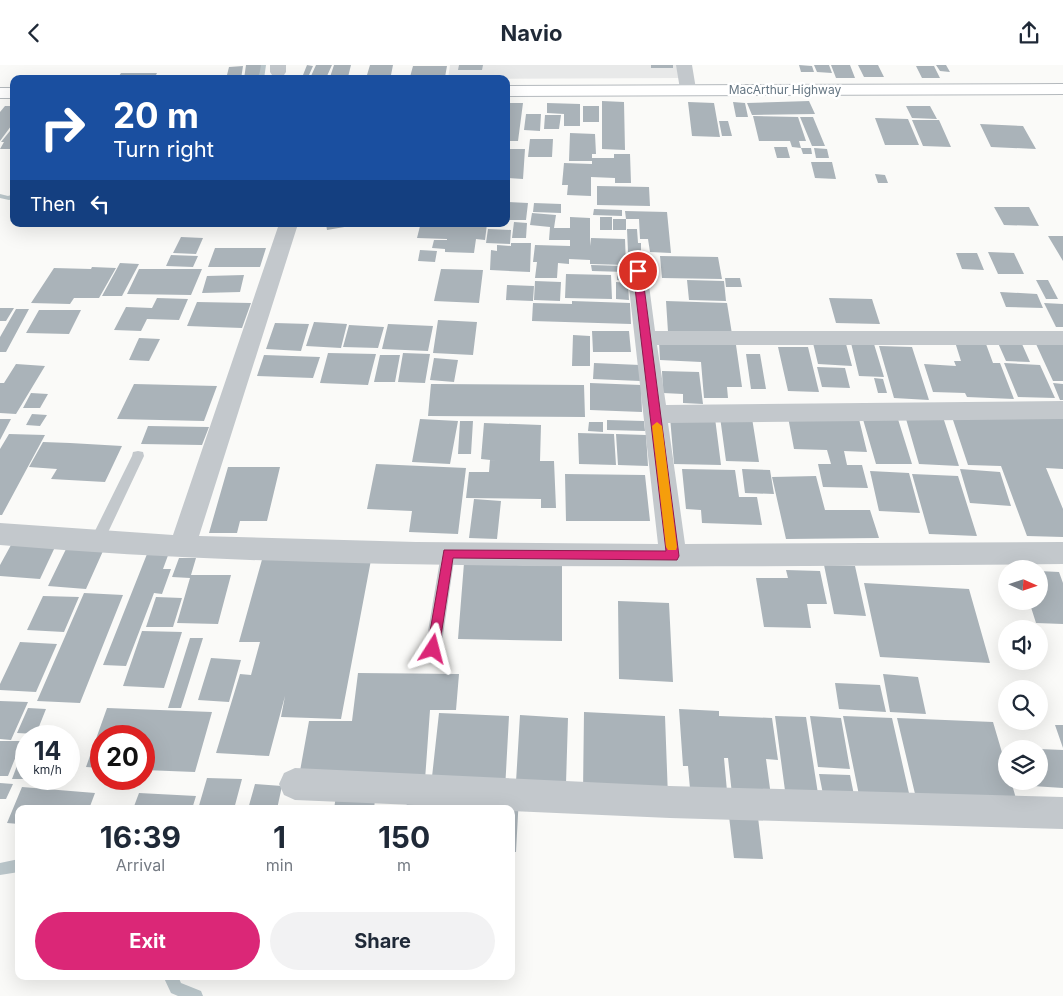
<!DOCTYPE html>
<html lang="en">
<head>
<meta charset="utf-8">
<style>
	body { margin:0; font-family:Inter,sans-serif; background:#f2f2f3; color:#1f2937; height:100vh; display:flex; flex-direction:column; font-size:19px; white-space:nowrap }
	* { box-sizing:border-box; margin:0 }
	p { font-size:16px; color:#747a83 }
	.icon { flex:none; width:28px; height:28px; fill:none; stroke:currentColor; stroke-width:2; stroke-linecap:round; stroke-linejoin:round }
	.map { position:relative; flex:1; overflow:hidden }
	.drawer { position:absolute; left:15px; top:740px; width:500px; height:175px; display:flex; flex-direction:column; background:#fff; border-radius:10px; box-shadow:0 5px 20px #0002 }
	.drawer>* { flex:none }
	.hud { position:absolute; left:10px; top:10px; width:500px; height:152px; border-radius:10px; box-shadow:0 5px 20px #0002; background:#1a4fa0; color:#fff; overflow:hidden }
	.needle { width:32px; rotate:93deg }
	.fabs { position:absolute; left:998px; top:495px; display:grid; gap:10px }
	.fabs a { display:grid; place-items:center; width:50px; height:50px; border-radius:50%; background:#fff; box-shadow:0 5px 20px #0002; font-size:25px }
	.speed { position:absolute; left:15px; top:660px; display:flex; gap:10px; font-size:25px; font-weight:700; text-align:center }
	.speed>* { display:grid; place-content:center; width:65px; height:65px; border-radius:50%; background:#fff; box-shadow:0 5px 20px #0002; line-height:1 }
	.speed small { font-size:12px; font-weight:400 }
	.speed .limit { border:8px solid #d22; background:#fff; color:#111 }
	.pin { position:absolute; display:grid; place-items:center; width:42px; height:42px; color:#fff; margin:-21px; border:2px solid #fff; border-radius:50%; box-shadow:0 1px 5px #0007 }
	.me { position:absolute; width:55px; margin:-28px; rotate:9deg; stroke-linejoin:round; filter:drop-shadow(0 0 4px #0008) }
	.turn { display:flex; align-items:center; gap:18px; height:105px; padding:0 20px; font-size:22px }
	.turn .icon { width:65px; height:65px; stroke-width:2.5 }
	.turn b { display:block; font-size:35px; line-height:42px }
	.then { display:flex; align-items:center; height:48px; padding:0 20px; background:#0003; gap:10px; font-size:19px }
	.eta { display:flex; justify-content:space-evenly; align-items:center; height:85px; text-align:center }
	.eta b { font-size:30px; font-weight:700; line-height:35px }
	.action { display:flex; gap:10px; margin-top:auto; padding:10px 20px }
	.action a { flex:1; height:58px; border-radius:30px; background:#db2777; color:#fff; font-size:20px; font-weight:700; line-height:58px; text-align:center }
	.action a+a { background:#f2f2f3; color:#1f2937 }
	header { display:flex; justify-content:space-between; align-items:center; height:65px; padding:0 20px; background:#fff; font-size:22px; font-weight:700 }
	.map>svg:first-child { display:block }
	.built { fill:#e8e9e9 }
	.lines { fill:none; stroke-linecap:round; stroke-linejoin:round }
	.stream { fill:#bbc7cb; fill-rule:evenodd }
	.building { fill:#aab3b9 }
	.highway-casing { stroke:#b4b9bd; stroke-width:2 }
	.lane { fill:#c3c8cc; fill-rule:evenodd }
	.street { fill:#c3c8cc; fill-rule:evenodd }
	.highway { fill:#fff; fill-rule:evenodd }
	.route { fill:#db2777; stroke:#8e194d }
	.slow { fill:#f59e0b }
	.labels { text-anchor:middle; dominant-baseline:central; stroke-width:5; stroke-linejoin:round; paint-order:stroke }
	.far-street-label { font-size:12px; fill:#657683; stroke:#fff }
</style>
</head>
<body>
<header><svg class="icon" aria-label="back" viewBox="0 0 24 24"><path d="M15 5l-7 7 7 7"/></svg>Navio<svg class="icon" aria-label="share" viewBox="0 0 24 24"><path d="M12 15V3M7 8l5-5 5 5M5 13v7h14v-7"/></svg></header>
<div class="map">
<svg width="1063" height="931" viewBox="0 0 1063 931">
	<rect width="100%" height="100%" fill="#fafaf8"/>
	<path class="built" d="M450,0H678L680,13L448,14Z"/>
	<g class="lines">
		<path class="stream" d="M260,0H266L264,14H258Z
			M0,129L8,131L14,129V134L9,135L0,133Z
			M19,794V807L0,810V798Z
			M163,911H178L181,918L201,926L203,931H178L171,928Z"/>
	</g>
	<path class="building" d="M246,0H261L260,6H249H260L258,13L244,14Z
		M307,0L313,1L309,10H303Z
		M316,0H332L327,11H311Z
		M334,0H351L348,12H330Z
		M370,0H393L391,10H367Z
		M459,0H483L482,5H458Z
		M651,0H673V3H651Z
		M799,0L812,1L814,7H801Z
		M814,0H829L832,8L817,7Z
		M831,0H850L855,13H836Z
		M858,0H878L884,12H864Z
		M936,0H946L950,7L940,6Z
		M243,1L241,14H226L229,2Z
		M413,1H447L445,12H410Z
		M916,1H934L940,13H922Z
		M121,8H157L154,14H117Z
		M602,36L624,37L625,85L602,84Z
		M809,36L815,49L752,50L747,38Z
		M688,37L714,38L720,72L692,71Z
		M733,37L745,38L748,52H736Z
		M506,38H523L518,76H506Z
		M547,38L580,39V61H564V49L547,48Z
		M5,41H14V57L0,76V47Z
		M583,41H599V57H583Z
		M906,41H930L937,54L912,53Z
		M526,49H541L540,66L524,65Z
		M545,50H561L559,64H544Z
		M753,51L798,52L806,76H799L801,83H811L812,89H803L801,83L792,82L790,76H759Z
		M800,52H813L825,81H812Z
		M875,53L908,54L919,80H885Z
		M912,55H939L951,82L923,81Z
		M719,56H728L732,71H722Z
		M980,59L1023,61L1036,84L991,82Z
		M14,61V84H0L4,77H9H1Z
		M570,68L595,69L596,89H592V93H614V89H630L631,118H615V113L591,112V131L567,130L568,120H562L564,98L592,99V96H569Z
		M530,74H553L552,92H528Z
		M774,82H787L790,93H777Z
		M814,83L827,84L829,93H816Z
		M506,84H525L523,114L506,113Z
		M811,97H832L836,114L815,113Z
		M875,109L885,110L888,118H878Z
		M597,121L649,122L650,141L597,140Z
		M507,137L528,138L526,155H506Z
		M534,138L561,139V148L533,147Z
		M994,142H1029L1039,161L1004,160Z
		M594,144L622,145V151L593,150Z
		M625,146L667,147L671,188L650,187L648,174H640L639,154H626Z
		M532,148L556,150L554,163H570V152L590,153V181L591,173L625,174L626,200L590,199V195L569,194V199L558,198L557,213H535L537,197H533L535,180L570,181V175H549L550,162L530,160Z
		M600,152H612V165H600Z
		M613,154H626V165H613Z
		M514,157L527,158L526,173H512Z
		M326,159H356V160L327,165Z
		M446,159H487L485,175L476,174L474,188L445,187V184L432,183L434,175H447V174L417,173L420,161L446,162Z
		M488,164L511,165L510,179L486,178Z
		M627,164H637L638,178H641V187H628Z
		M1048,171H1063V196Z
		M181,172L203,173L196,189L173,188Z
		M511,178H531L530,207L490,205L491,185L497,186V180L511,181Z
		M215,183H266L260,202H208Z
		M420,185L437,186L435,197L418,196Z
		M988,187L1014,188L1024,209H998Z
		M956,188H977L984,205L962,204Z
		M171,190L198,191L193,202L166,201Z
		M628,191L643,192L644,201L628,200Z
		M660,191L718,192L722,214L662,213Z
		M120,198L139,199L122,231H102Z
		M591,200L625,201V207L592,206Z
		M92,202L116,203L99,233H74L70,239L31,238L54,203L91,204Z
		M139,204H202L191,230L127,229Z
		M441,204L483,205L479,238L434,236Z
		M617,208H630V216L617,215Z
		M566,209L611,210L612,234L565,233Z
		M244,210L240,227L202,228L207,211Z
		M725,213H740L742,222H726Z
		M687,215L724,216L726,236L689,235Z
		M1036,215H1048L1058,234H1046Z
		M535,216L561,217L560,236L534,235Z
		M616,217L628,218L629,235L616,234Z
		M507,220L534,221L533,236L506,235Z
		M1000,227L1037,229L1043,243L1006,242Z
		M157,233L188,234L179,255L147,254L141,266L114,265L126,242L152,243Z
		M829,233L872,234L880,259L836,258Z
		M572,236L630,238L631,259L532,256L533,238L572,239Z
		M666,236L727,238L732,269L668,267Z
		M197,237L251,238L242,263L187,261Z
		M1044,238L1063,239V262H1056Z
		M0,243H14L6,256H0Z
		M16,244H29L6,287H0V272Z
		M39,245H81L69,269L26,268Z
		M438,255L477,257L473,290L433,288Z
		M314,257L347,259L341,283L306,281Z
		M275,258L309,259L301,286L266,284Z
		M388,259L433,261L428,286L382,284Z
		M349,260L384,262L378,283L343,282Z
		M592,266H629L631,287H593Z
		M573,270L590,271V301H572Z
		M139,273L160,274L149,296L129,295Z
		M659,277L736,280L742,322H727L728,333H704L701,297L660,295Z
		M955,277L986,279L993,298H1000L1014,334L967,332L965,328L933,327L924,299L956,301L954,296H961Z
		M813,278L846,279L852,301L818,299Z
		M851,278L874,279L884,312L859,311Z
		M998,278L1022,279L1030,297L1006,296Z
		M1036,279L1063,280V316H1053Z
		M879,281L912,282L929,335L894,333Z
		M778,282H808L819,327L788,326Z
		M328,288L376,289L368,320L320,318Z
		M403,288L430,289L425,318L398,317Z
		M746,289H760L766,324H751Z
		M264,290L320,292L313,313L257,311Z
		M380,290H400L395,317H374Z
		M434,293L458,295L454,317L430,315Z
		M594,298L640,300V316L593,314Z
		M1004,298L1040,300L1055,333L1018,332Z
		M16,299L45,301L16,349L0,348V318H4Z
		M817,302L845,303L850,323L822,322Z
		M662,306L699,307L703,339L683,338V329L663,328Z
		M874,313L883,314L887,328H878Z
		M590,318L641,320L642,347L590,345Z
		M1053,318L1063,319V335H1060Z
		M134,319L217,321L204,356L117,354Z
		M431,319L584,320L585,352L428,351Z
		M31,328L48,329L40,343H23Z
		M904,347L942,349L959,401L919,399Z
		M32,349L47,350L40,361L26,360Z
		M951,349L1063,353V404L1046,403L1063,444V472L1027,471L1001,401L968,400Z
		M862,351H897L912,399H876Z
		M670,352L715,353L721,400L674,399Z
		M720,352L752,353L759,397L726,396Z
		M788,352L859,354L867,387L844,386L847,400H862L868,423L823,422L818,399H831L827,385L794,384Z
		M0,354H11L0,375Z
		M420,354L458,356L450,399L412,397Z
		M607,355L644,356L645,366L607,365Z
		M460,356H473L471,389H458Z
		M589,357H603V367L588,366Z
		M484,358L541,360L540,396H554L556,443H541V434L466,433L469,407H489L490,395L500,396L481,394Z
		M148,361L209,362L202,380L141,379Z
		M578,368L614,369L616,400L579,399Z
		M9,369L45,370L2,450H0V384Z
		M616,369L646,370L648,401L618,400Z
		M43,377L70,378L122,381L105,417L51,414L57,404L29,402Z
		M376,399L466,403L458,469L409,467L412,446L367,444Z
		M228,402H280L267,456H240L237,468H209Z
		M682,404L735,405L739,432H757L762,460L702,458L701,445L686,444Z
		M742,404L770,405L774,429L745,428Z
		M960,404L1000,407L1011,441L970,438Z
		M870,406L909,408L920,448L879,446Z
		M565,409L645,410L650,456H566Z
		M912,409L958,411L977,471L929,469Z
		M816,411L825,445H870L879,473L786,474L772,412Z
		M474,434L501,436L497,474L469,473Z
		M11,480L55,482L40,514L0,511V500Z
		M66,484L103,486L86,524L48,521Z
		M149,484L170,485L163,504H171L162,529L154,528L126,601L103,600Z
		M263,491L371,495L341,654L281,652L285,631L269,691L216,688L240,609L251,610L260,577H239Z
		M179,493H196L191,510H231L218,559L177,558L190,513L172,512Z
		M464,498L562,499V576L458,574Z
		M824,500L855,501L866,551L834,549Z
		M786,505L820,506L827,539H807L811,563L764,562L756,513H788Z
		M1039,506L1059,507L1063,518V559L1036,558L1029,536H1039Z
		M864,518L969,524L990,598L880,592Z
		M84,528L123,530L80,638L37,636Z
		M43,531L79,532L64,567L27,565Z
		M156,532L182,533L173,562H146Z
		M618,536L669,538L673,617L619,614Z
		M142,566L182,567L164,623L123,621Z
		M190,573H203L181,643H168Z
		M20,577L57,579L36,627L0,625V619Z
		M211,593L241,595L229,637L198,635Z
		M358,608L459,609L456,645H430L425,715L300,706L309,656H352Z
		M883,609L918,612L926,649L890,647Z
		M835,618L880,620L886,647L839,644Z
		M0,636L28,637L11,675L0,674Z
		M28,643L46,644L36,669L17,668Z
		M107,643L212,647L195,707L144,705V671H101V703L86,702Z
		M679,644L719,646V651L772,653L778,695L766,694L771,731L732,729L728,693H724L728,737L691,735L688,701H683Z
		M584,647L665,651L668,732L583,727Z
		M439,648L509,651L505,725L431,721Z
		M520,650L568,653L566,719L516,717Z
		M775,651L806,652L819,735L786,733Z
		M810,651L841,653L850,704L818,702Z
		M843,651L892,653L911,737L860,735Z
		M897,653L993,657L1006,701V716H1011L1017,737L916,733Z
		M1055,660H1063V683Z
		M0,676H22L8,711H0Z
		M26,677V714H12Z
		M1039,684L1063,685V723L1017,720L1016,716H1039Z
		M819,709L850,710L856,740L825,739Z
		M207,713L242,714L234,744H198Z
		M0,718L13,719L6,734H0Z
		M255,719L282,721L277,744H248Z
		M22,722L95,728L89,744H19V759L7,758Z
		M337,724H376L374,744H334Z
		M409,725L519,731L516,787H511V744H406Z
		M139,728L196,731L192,744H133Z
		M728,743L757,744L763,794L734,793Z"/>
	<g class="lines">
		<defs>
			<path id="highway" d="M1063,19V29L506,31V21Z
				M0,23H14V33H0Z"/>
		</defs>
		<use href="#highway" class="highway-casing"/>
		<path class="lane" d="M138,386L143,387L144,391L103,478L101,482L96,484L91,482L89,478L132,391L133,387Z
			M448,483L453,485L455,489L441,584L438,589L433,591L428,589L425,584L441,489L443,485Z"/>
		<path class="street" d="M270,0H286V7L284,10H272L270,7Z
			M676,0H692L696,24L694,27H682L680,24Z
			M279,159H298L199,471L416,477L658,479L627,205L630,200L637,199L644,200L647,205L655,266H1063V280H657L666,340L1063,336V354L668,358L685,479L1063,477V499C883,501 703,502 523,501C349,499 174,495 0,480V458L173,470Z
			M295,703L670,721L1063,732V764L670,753L511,746V744L295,735L284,730L279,719L284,708Z"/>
		<use href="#highway" class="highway"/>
	</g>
	<path class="route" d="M638,203L642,206L679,491L677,495L453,493L439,584L437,588L433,590L428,588L427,584L444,485L666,486L633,206Z"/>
	<path class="slow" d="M657,357L662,361L677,482L676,485H668L666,482L652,361Z"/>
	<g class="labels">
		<g class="far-street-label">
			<text x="785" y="24">MacArthur Highway</text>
		</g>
	</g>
</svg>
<div class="fabs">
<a><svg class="needle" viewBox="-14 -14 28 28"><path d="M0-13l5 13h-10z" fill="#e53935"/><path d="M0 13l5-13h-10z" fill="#747a83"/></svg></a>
<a><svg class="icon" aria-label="sound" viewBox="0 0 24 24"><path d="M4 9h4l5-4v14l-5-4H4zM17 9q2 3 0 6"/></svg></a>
<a><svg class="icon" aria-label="search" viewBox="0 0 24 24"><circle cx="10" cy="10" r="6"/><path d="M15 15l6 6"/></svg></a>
<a><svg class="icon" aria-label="layers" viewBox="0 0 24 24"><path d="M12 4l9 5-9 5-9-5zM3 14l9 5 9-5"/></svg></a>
</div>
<div class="speed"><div>14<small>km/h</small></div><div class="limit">20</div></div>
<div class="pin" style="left:638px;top:206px;background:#d93025"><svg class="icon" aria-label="arrive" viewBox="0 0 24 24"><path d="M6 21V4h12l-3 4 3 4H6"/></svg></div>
<svg class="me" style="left:433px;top:584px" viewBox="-20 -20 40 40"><path d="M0-17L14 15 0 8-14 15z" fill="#db2777" stroke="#fff" stroke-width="4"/></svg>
<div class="hud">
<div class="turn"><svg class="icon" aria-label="right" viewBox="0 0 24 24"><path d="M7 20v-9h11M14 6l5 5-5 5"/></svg><div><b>20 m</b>Turn right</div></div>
<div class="then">Then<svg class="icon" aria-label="left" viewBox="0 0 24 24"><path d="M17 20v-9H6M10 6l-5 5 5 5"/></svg></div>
</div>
<section class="drawer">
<div class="eta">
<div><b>16:39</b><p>Arrival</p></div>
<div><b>1</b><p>min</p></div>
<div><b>150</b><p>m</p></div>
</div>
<div class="action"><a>Exit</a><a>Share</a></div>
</section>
</div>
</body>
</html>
